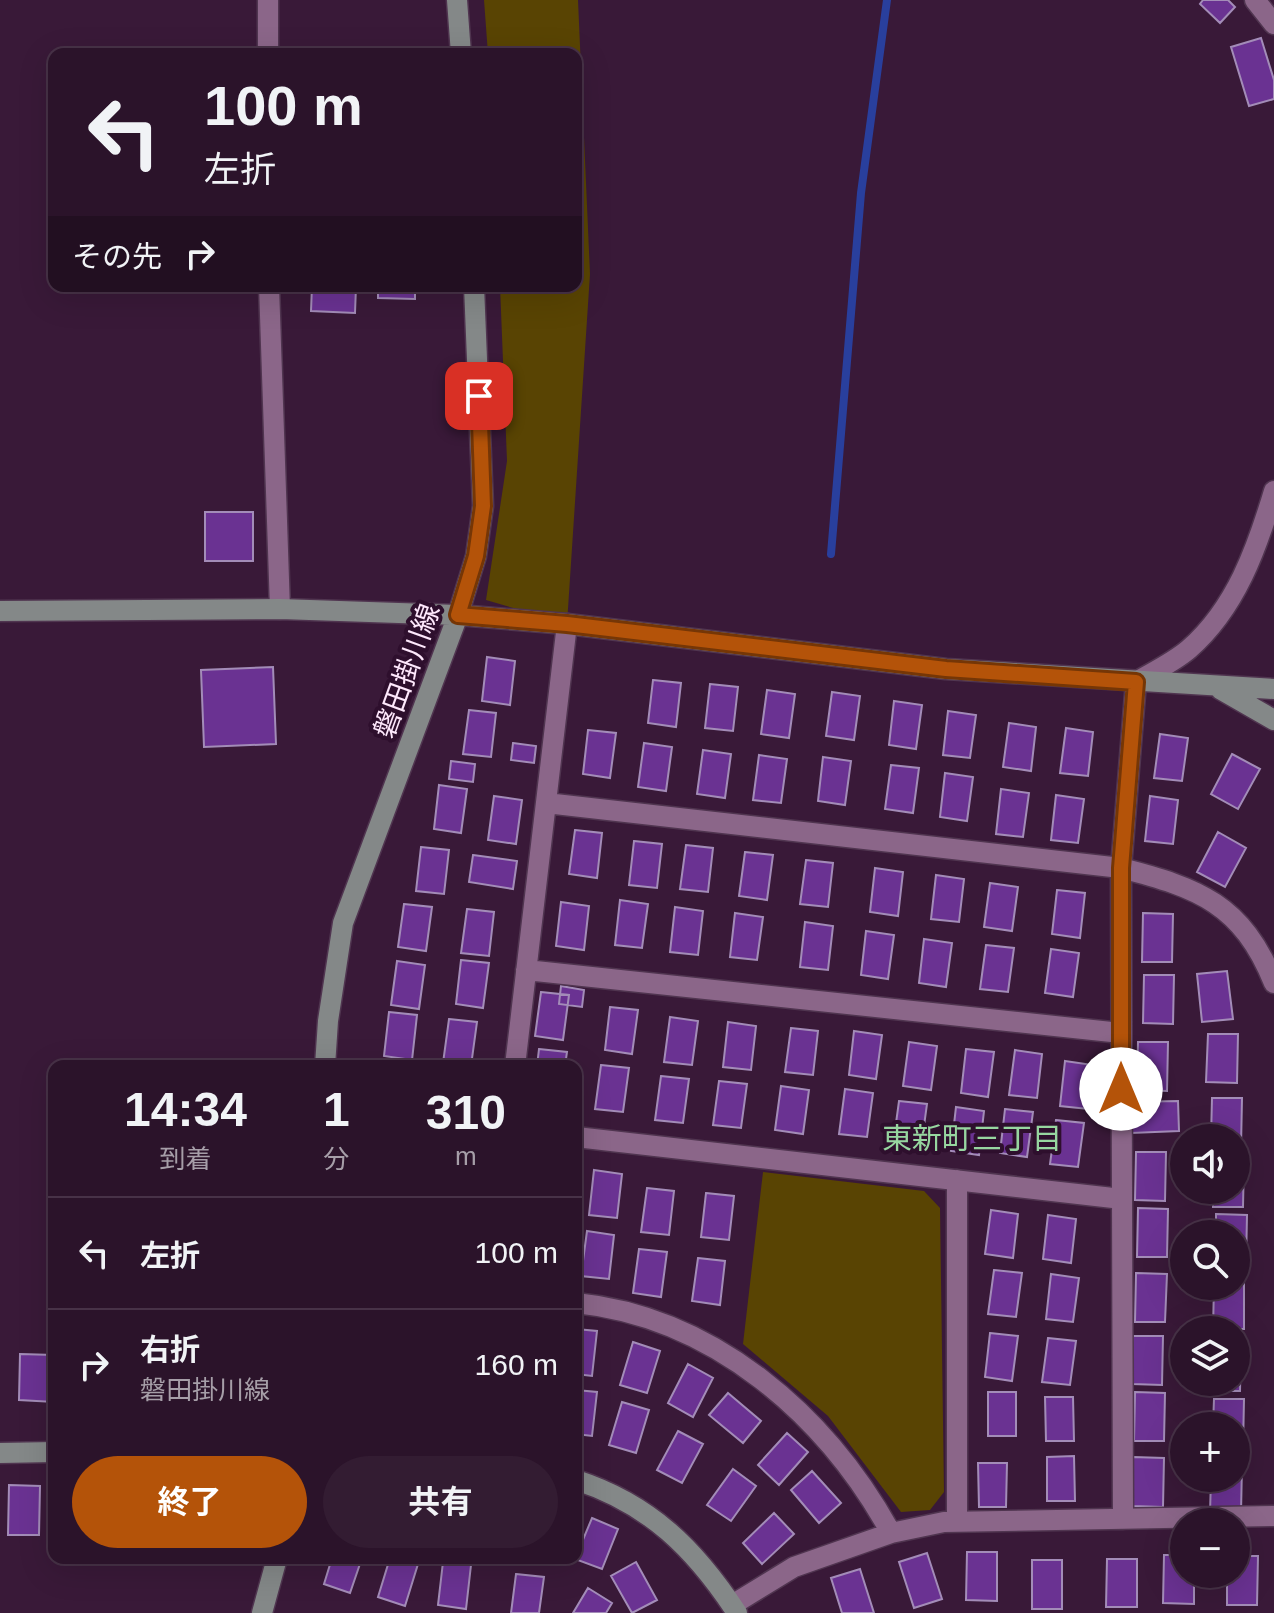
<!DOCTYPE html>
<html lang="ja">
<head>
<meta charset="utf-8">
<style>
	body { margin:0; font-family:Helvetica,"Noto Sans JP",sans-serif; background:#331c32; color:#f1f3f6; height:100vh; display:flex; flex-direction:column; font-size:30px; white-space:nowrap }
	* { box-sizing:border-box; margin:0 }
	p { font-size:26px; color:#a69ea8 }
	.icon { flex:none; width:44px; height:44px; fill:none; stroke:currentColor; stroke-width:2; stroke-linecap:round; stroke-linejoin:round }
	.map { position:relative; flex:1; overflow:hidden }
	.panel { position:absolute; left:48px; top:1060px; width:534px; height:504px; display:flex; flex-direction:column; background:#2b132a; border-radius:16px; box-shadow:0 8px 32px #0002,0 0 0 2px #473247 }
	.panel>* { flex:none }
	.banner { position:absolute; left:48px; top:48px; width:534px; height:244px; border-radius:16px; box-shadow:0 8px 32px #0002,0 0 0 2px #473247; background:#2b132a; color:#f1f3f6; overflow:hidden }
	.controls { position:absolute; left:1170px; top:1124px; display:grid; gap:16px }
	.controls a { display:grid; place-items:center; width:80px; height:80px; border-radius:50%; background:#2b132a; box-shadow:0 8px 32px #0002,0 0 0 2px #473247; font-size:40px }
	.pin { position:absolute; display:grid; place-items:center; width:68px; height:68px; color:#fff; margin:-34px; border-radius:16px; box-shadow:0 4px 12px #0006 }
	.me { position:absolute; width:88px; margin:-44px; rotate:0deg; stroke-linejoin:round; filter:drop-shadow(0 0 6px #0008) }
	.turn { display:flex; align-items:center; gap:28px; height:168px; padding:0 24px; font-size:36px }
	.turn .icon { width:104px; height:104px; stroke-width:2.5 }
	.turn b { display:block; font-size:56px; line-height:68px }
	.then { display:flex; align-items:center; height:76px; padding:0 24px; background:#0003; gap:16px; font-size:30px }
	.eta { display:flex; justify-content:space-evenly; align-items:center; height:136px; text-align:center }
	.eta b { font-size:48px; font-weight:700; line-height:56px }
	.button { display:flex; gap:16px; margin-top:auto; padding:16px 24px }
	.button a { flex:1; height:92px; border-radius:48px; background:#b45309; color:#fff; font-size:32px; font-weight:700; line-height:92px; text-align:center }
	.button a+a { background:#331c32; color:#f1f3f6 }
	ul { padding:0; list-style:none }
	li { display:flex; align-items:center; gap:24px; height:112px; padding:0 24px; border-top:2px solid #473247 }
	li div { flex:1 }
	li b { display:block; font-size:30px }
	li em { font-style:normal }
	.map>svg:first-child { display:block }
	.green { fill:#594403 }
	.lines { fill:none; stroke-linecap:round; stroke-linejoin:round }
	.stream { stroke:#293f9d; stroke-width:8 }
	.building { fill:#6a3292; stroke:#a38cb8; stroke-width:2 }
	.street-casing { stroke:#503550; stroke-width:23 }
	.secondary-casing { stroke:#503550; stroke-width:23 }
	.street { stroke:#8b6689; stroke-width:20 }
	.secondary { stroke:#848888; stroke-width:20 }
	.route-casing { stroke:#753606; stroke-width:20 }
	.route { stroke:#b45309; stroke-width:14 }
	.labels { text-anchor:middle; dominant-baseline:central; stroke-width:8; stroke-linejoin:round; paint-order:stroke }
	.street-label { font-size:28px; fill:#fee8fc; stroke:#2e0f2d }
	.neighbourhood-label { font-size:30px; fill:#97d6a0; stroke:#2e0f2d }
</style>
</head>
<body>
<div class="map">
<svg width="1274" height="1613" viewBox="0 0 1274 1613">
	<rect width="100%" height="100%" fill="#391938"/>
	<path class="green" d="M484,0H578L590,274L567,624L486,600L507,461L500,286H576V54H488Z
		M763,1172L924,1191L940,1208L944,1492L930,1510L901,1512L828,1416L743,1344Z"/>
	<g class="lines">
		<path class="stream" d="M831,554L861,193L887,0"/>
	</g>
	<path class="building" d="M1203,0H1228L1235,7L1220,23L1200,4Z
		M1261,38L1274,80V99L1249,106L1231,47Z
		M312,286H356L355,313L311,311Z
		M378,286H415V299L378,298Z
		M205,512H253V561H205Z
		M487,657L515,661L510,705L482,701Z
		M273,667L276,744L204,747L201,670Z
		M653,680L681,683L676,727L648,723Z
		M710,684L738,687L733,731L705,728Z
		M767,690L795,694L789,738L761,734Z
		M832,692L860,696L854,740L826,736Z
		M894,701L922,705L916,749L889,745Z
		M469,710L496,713L491,757L463,754Z
		M948,711L976,715L970,758L943,755Z
		M1009,723L1036,727L1031,771L1003,767Z
		M1066,728L1093,732L1088,776L1060,773Z
		M588,730L616,733L610,778L583,774Z
		M1160,734L1188,738L1182,781L1154,778Z
		M513,743L536,746L534,763L511,760Z
		M644,743L672,747L666,791L638,787Z
		M703,750L731,754L725,798L697,794Z
		M1232,754L1260,769L1238,809L1211,794Z
		M759,755L787,759L781,803L753,800Z
		M823,757L851,761L845,805L818,801Z
		M451,761L475,764L473,782L449,779Z
		M891,765L919,768L913,813L885,809Z
		M945,773L973,777L967,821L940,817Z
		M439,785L467,789L461,833L434,829Z
		M1001,789L1029,793L1023,837L996,834Z
		M1056,795L1084,799L1078,843L1051,840Z
		M494,796L522,800L516,844L488,840Z
		M1150,796L1178,800L1173,844L1145,841Z
		M575,830L602,833L597,878L569,874Z
		M1218,832L1246,848L1225,887L1197,872Z
		M634,841L662,844L657,888L629,885Z
		M686,845L713,848L708,892L680,889Z
		M421,847L449,850L444,894L416,891Z
		M745,852L773,855L767,900L739,896Z
		M473,855L517,861L513,889L469,882Z
		M806,860L833,863L828,907L800,904Z
		M875,868L903,872L898,916L870,912Z
		M936,875L964,879L959,922L931,919Z
		M990,883L1018,887L1012,931L984,927Z
		M1057,890L1085,893L1080,938L1052,934Z
		M620,900L648,904L642,948L615,945Z
		M561,902L589,906L584,950L556,946Z
		M404,904L432,907L426,951L398,947Z
		M675,907L703,911L698,955L670,952Z
		M467,909L494,912L489,956L461,953Z
		M735,913L763,917L757,960L730,957Z
		M1143,913L1173,914L1172,962H1142Z
		M805,922L833,926L828,970L800,967Z
		M866,931L894,935L888,979L861,975Z
		M924,939L952,943L946,987L919,983Z
		M986,945L1014,948L1008,992L980,989Z
		M1051,949L1079,953L1073,997L1045,993Z
		M461,960L489,963L483,1008L456,1004Z
		M397,961L425,965L419,1009L391,1005Z
		M1227,971L1233,1019L1202,1022L1197,974Z
		M1144,975H1174L1173,1024L1143,1023Z
		M561,986L584,990L582,1007L559,1004Z
		M541,992L569,995L563,1040L535,1036Z
		M610,1007L638,1010L632,1054L605,1050Z
		M389,1012L417,1015L412,1060L384,1056Z
		M670,1017L698,1021L692,1065L664,1062Z
		M449,1019L477,1022L471,1066L443,1063Z
		M728,1022L756,1026L751,1070L723,1067Z
		M791,1028L818,1031L813,1075L785,1072Z
		M854,1031L882,1035L876,1079L849,1075Z
		M1208,1034H1238L1237,1083L1206,1082Z
		M909,1042L937,1046L931,1090L903,1086Z
		M1138,1042H1168L1167,1091L1137,1090Z
		M539,1049L567,1052L565,1066H537Z
		M966,1049L994,1052L988,1097L961,1093Z
		M1015,1050L1042,1054L1037,1098L1009,1095Z
		M1065,1061L1093,1065L1088,1109L1060,1106Z
		M601,1065L629,1068L623,1112L595,1109Z
		M661,1076L689,1079L683,1123L655,1120Z
		M719,1081L747,1084L741,1128L713,1125Z
		M781,1086L809,1090L803,1134L775,1130Z
		M845,1089L873,1093L867,1137L839,1134Z
		M1212,1098H1242L1241,1147H1236V1138H1211Z
		M899,1101L927,1104L921,1148L893,1145Z
		M1178,1101L1179,1131L1131,1133L1130,1102Z
		M956,1107L984,1111L979,1155L951,1151Z
		M1005,1109L1033,1112L1027,1157L1000,1153Z
		M1056,1120L1084,1123L1078,1167L1050,1164Z
		M1136,1152H1166L1165,1201L1135,1200Z
		M1236,1159H1244L1243,1207H1213V1190H1236Z
		M594,1170L622,1174L617,1218L589,1215Z
		M647,1188L674,1191L669,1235L641,1232Z
		M706,1193L734,1196L729,1240L701,1237Z
		M1138,1208L1168,1209L1167,1257H1137Z
		M991,1210L1018,1214L1013,1258L985,1254Z
		M1216,1214L1247,1215L1246,1264H1236V1234H1216Z
		M1048,1215L1076,1219L1071,1263L1043,1259Z
		M587,1231L614,1235L609,1279L581,1276Z
		M639,1249L667,1252L661,1297L633,1293Z
		M698,1258L725,1261L720,1305L692,1301Z
		M994,1270L1022,1273L1016,1317L988,1314Z
		M1136,1273L1167,1274L1165,1322H1135Z
		M1051,1274L1079,1278L1073,1322L1046,1319Z
		M1236,1280L1244,1281V1329H1213L1214,1286H1236Z
		M576,1329L597,1331L592,1376L576,1374Z
		M990,1333L1018,1336L1012,1381L985,1377Z
		M1133,1336H1163L1162,1385L1132,1384Z
		M1048,1338L1076,1341L1070,1385L1042,1382Z
		M633,1342L660,1351L647,1393L620,1385Z
		M1236,1343H1241L1240,1391H1210V1382H1236Z
		M20,1354L54,1355V1402L19,1400Z
		M688,1364L713,1378L693,1417L668,1403Z
		M576,1390L597,1392L592,1436L576,1434Z
		M988,1392H1016V1436H988Z
		M1135,1392L1165,1393L1164,1441H1134Z
		M728,1393L761,1421L743,1443L709,1415Z
		M1045,1397H1073L1074,1441H1046Z
		M1214,1399H1244L1243,1448H1236V1426H1213Z
		M622,1402L649,1410L636,1453L609,1445Z
		M678,1431L703,1444L682,1483L657,1470Z
		M787,1433L808,1452L779,1485L758,1465Z
		M1074,1456L1075,1501H1047V1457Z
		M1133,1457L1164,1458L1163,1507L1132,1506Z
		M978,1463H1007L1006,1507H979Z
		M1236,1464L1242,1465L1241,1513H1210L1211,1478H1236Z
		M733,1469L756,1486L731,1521L707,1505Z
		M812,1471L841,1503L819,1523L791,1490Z
		M9,1485L40,1486L39,1535H8Z
		M774,1513L794,1534L762,1564L743,1543Z
		M592,1518L618,1529L602,1569L575,1559Z
		M967,1552H997V1601L966,1600Z
		M927,1553L942,1599L914,1608L899,1562Z
		M1164,1555H1184V1574H1194V1604L1163,1603Z
		M1236,1556H1258L1257,1605H1227V1574H1236Z
		M332,1558H362L350,1593L324,1584Z
		M390,1558L418,1564L405,1606L378,1597Z
		M1107,1559H1137V1607H1106Z
		M1032,1560H1062V1609H1032Z
		M443,1562L471,1565L466,1609L438,1605Z
		M636,1562L657,1600L632,1613L611,1576Z
		M860,1569L874,1613H842L831,1578Z
		M516,1574L544,1577L539,1613H511Z
		M588,1588L612,1603L606,1613H573Z"/>
	<g class="lines">
		<defs>
			<path id="street" d="M1255,0L1274,24
				M268,54V0
				M269,286L280,609
				M546,803L1121,868C1199,888 1242,904 1274,983
				M526,970L1121,1033
				M515,1066L567,624
				M576,1137L1122,1199
				M576,1303C714,1317 826,1415 891,1533
				M1123,1519L1121,868L1136,682C1153,672 1174,662 1189,649C1236,608 1257,548 1274,491
				M957,1521V1180
				M732,1605L794,1567L891,1533L944,1522L1274,1516"/>
			<path id="secondary" d="M457,0L461,54
				M0,611L280,609L458,615L567,624L946,669L1274,689
				M1220,689L1274,720
				M325,1066L328,1021L343,923L458,615L476,556L483,506L474,286
				M0,1453L54,1452
				M576,1480C650,1504 695,1549 737,1613
				M262,1613L277,1558"/>
		</defs>
		<use href="#street" class="street-casing"/>
		<use href="#secondary" class="secondary-casing"/>
		<use href="#street" class="street"/>
		<use href="#secondary" class="secondary"/>
	</g>
	<g class="lines">
		<defs>
			<path id="route" d="M479,396L483,506L476,556L458,615L567,624L946,669L1136,682L1121,868V1089"/>
		</defs>
		<use href="#route" class="route-casing"/>
		<use href="#route" class="route"/>
	</g>
	<g class="labels">
		<g class="street-label">
			<text transform="translate(407 671) rotate(-70)">磐田掛川線</text>
		</g>
		<g class="neighbourhood-label">
			<text x="972" y="1138">東新町三丁目</text>
		</g>
	</g>
</svg>
<div class="controls">
<a><svg class="icon" aria-label="sound" viewBox="0 0 24 24"><path d="M4 9h4l5-4v14l-5-4H4zM17 9q2 3 0 6"/></svg></a>
<a><svg class="icon" aria-label="search" viewBox="0 0 24 24"><circle cx="10" cy="10" r="6"/><path d="M15 15l6 6"/></svg></a>
<a><svg class="icon" aria-label="layers" viewBox="0 0 24 24"><path d="M12 4l9 5-9 5-9-5zM3 14l9 5 9-5"/></svg></a>
<a>+</a>
<a>−</a>
</div>
<div class="pin" style="left:479px;top:396px;background:#d93025"><svg class="icon" aria-label="arrive" viewBox="0 0 24 24"><path d="M6 21V4h12l-3 4 3 4H6"/></svg></div>
<svg class="me" style="left:1121px;top:1089px" viewBox="-20 -20 40 40"><circle r="19" fill="#fff"/><path d="M0-13L10 11 0 6-10 11z" fill="#b45309"/></svg>
<div class="banner">
<div class="turn"><svg class="icon" aria-label="left" viewBox="0 0 24 24"><path d="M17 20v-9H6M10 6l-5 5 5 5"/></svg><div><b>100 m</b>左折</div></div>
<div class="then">その先<svg class="icon" aria-label="right" viewBox="0 0 24 24"><path d="M7 20v-9h11M14 6l5 5-5 5"/></svg></div>
</div>
<section class="panel">
<div class="eta">
<div><b>14:34</b><p>到着</p></div>
<div><b>1</b><p>分</p></div>
<div><b>310</b><p>m</p></div>
</div>
<ul>
<li><svg class="icon" aria-label="left" viewBox="0 0 24 24"><path d="M17 20v-9H6M10 6l-5 5 5 5"/></svg><div><b>左折</b></div><em>100 m</em></li>
<li><svg class="icon" aria-label="right" viewBox="0 0 24 24"><path d="M7 20v-9h11M14 6l5 5-5 5"/></svg><div><b>右折</b><p>磐田掛川線</p></div><em>160 m</em></li>
</ul>
<div class="button"><a>終了</a><a>共有</a></div>
</section>
</div>
</body>
</html>
